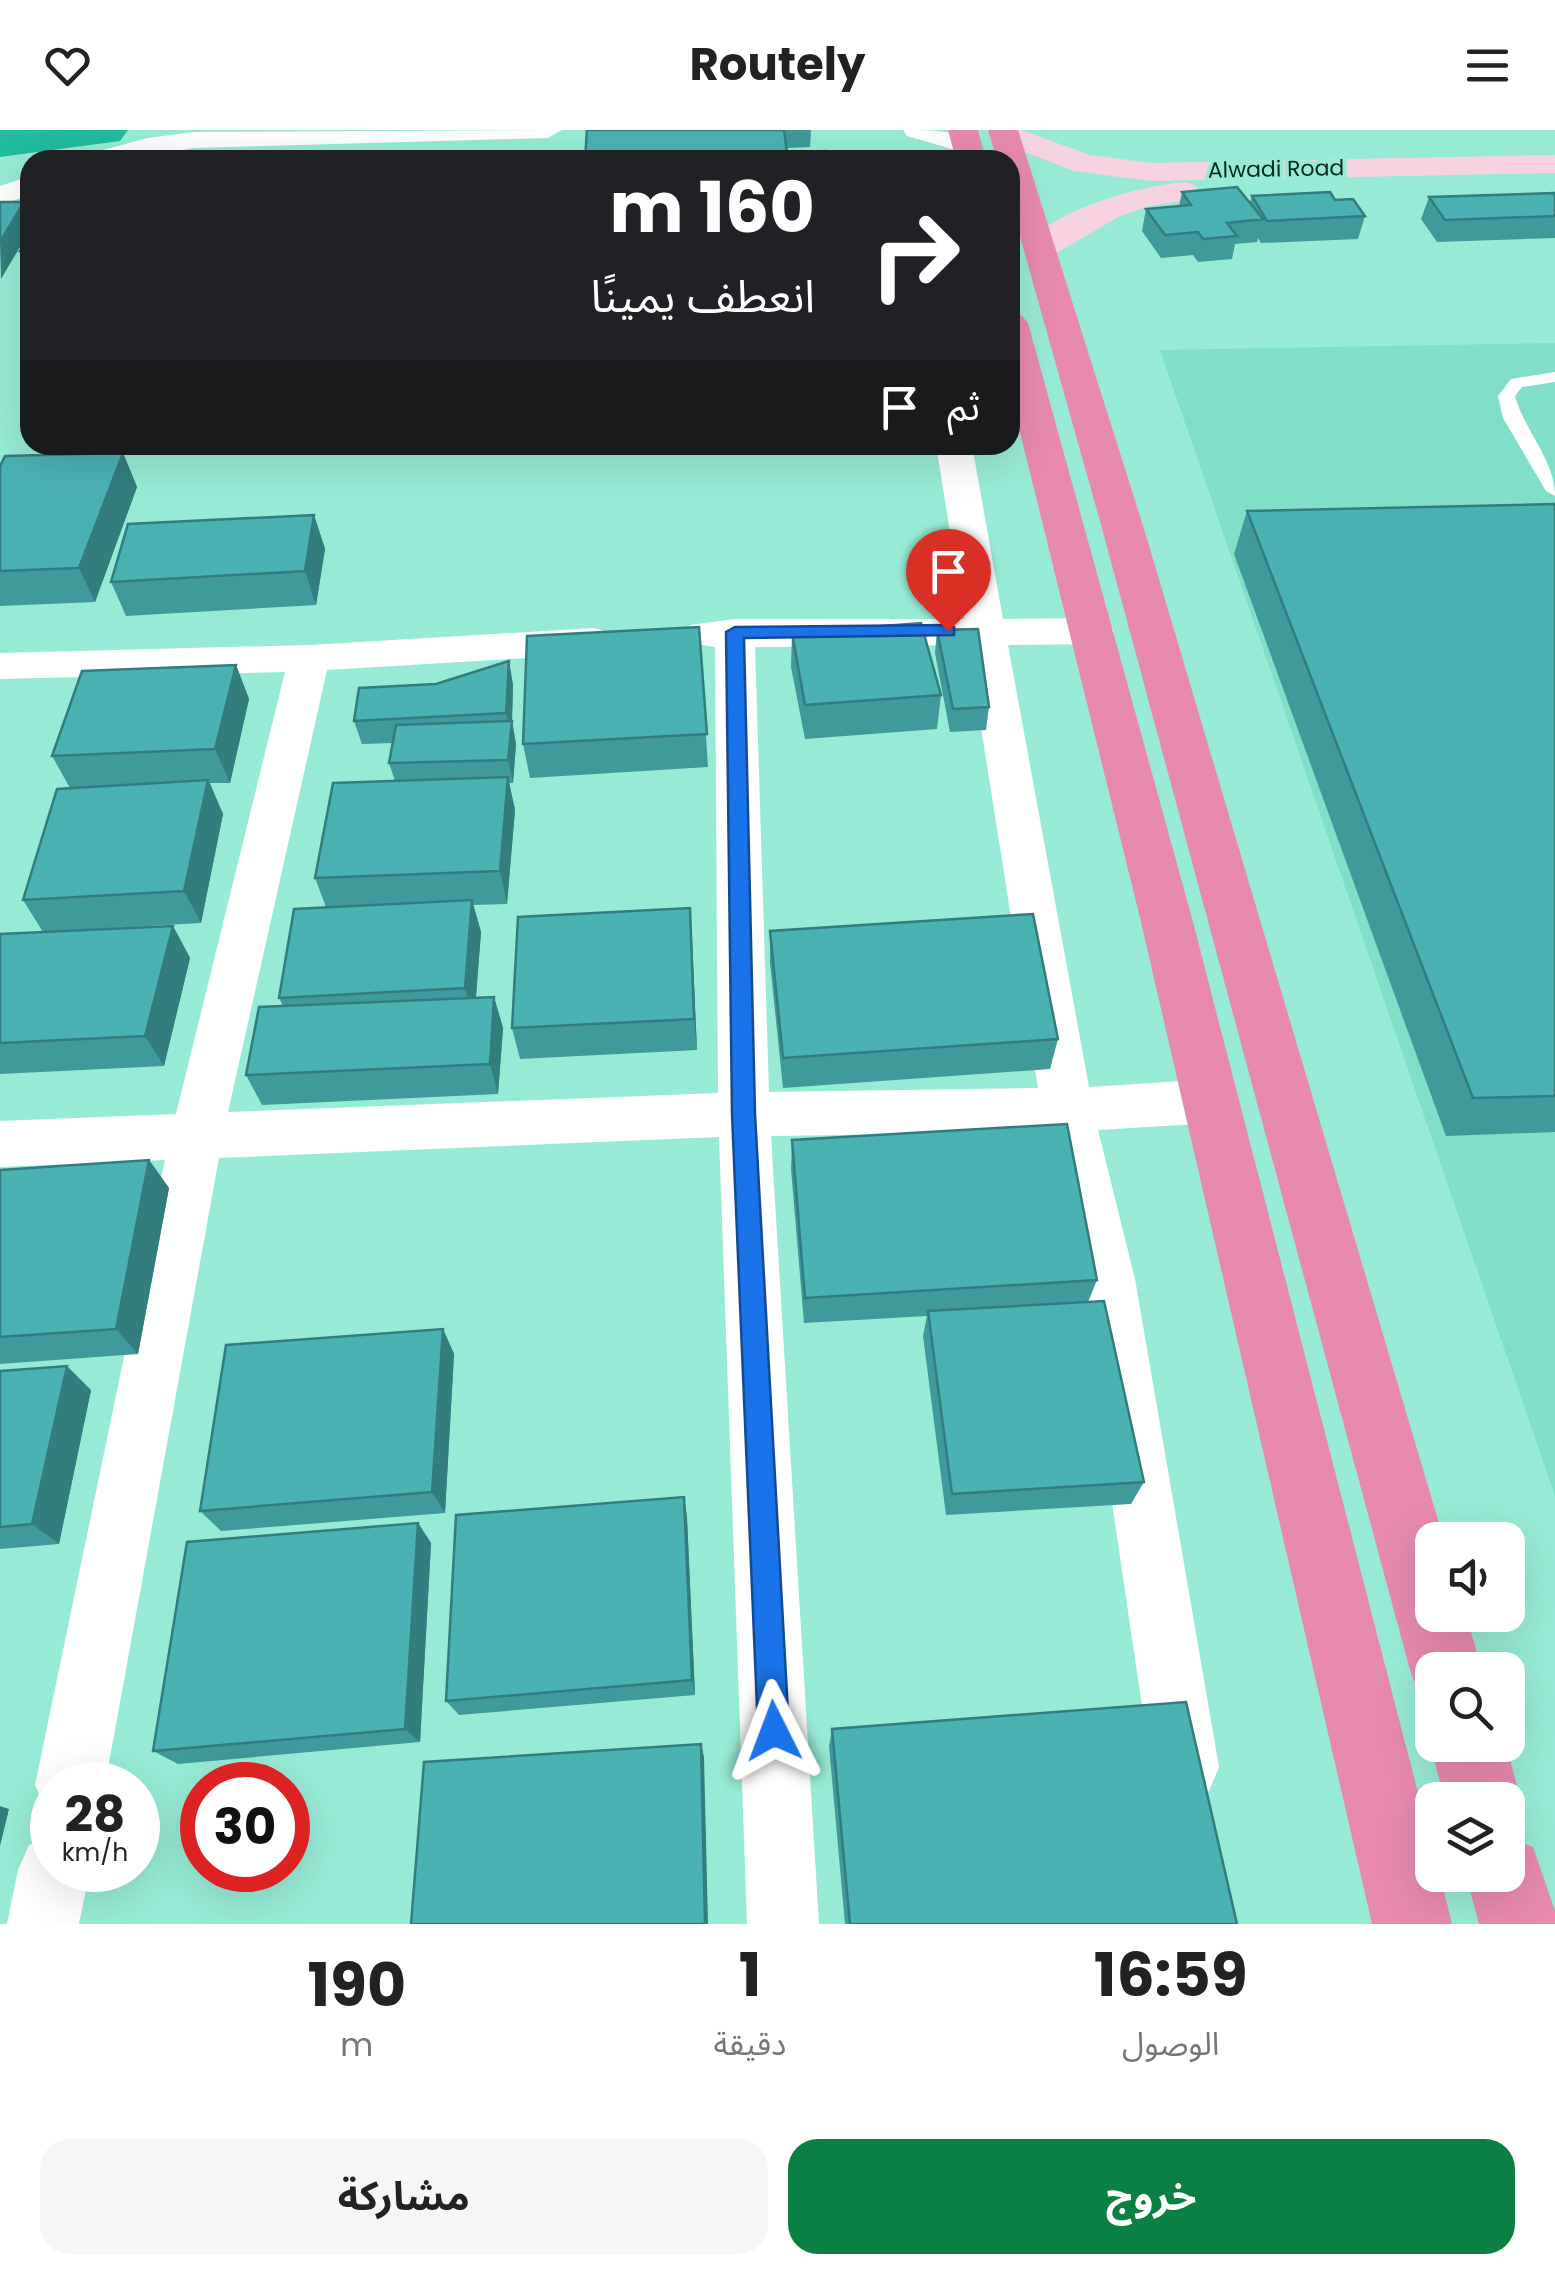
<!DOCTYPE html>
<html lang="ar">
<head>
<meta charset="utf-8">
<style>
	body { margin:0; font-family:Poppins,"Noto Sans Arabic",sans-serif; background:#f6f6f6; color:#222; direction:rtl; height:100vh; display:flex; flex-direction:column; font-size:38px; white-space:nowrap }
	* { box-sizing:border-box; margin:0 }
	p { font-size:32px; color:#767676 }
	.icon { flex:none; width:55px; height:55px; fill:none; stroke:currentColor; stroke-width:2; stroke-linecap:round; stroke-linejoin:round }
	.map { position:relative; height:1794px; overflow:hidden; direction:ltr }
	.sheet { display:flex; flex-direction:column; background:#fff; flex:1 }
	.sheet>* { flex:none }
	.top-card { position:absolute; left:20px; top:20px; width:1000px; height:305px; border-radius:30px; box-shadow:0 10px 40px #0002; direction:rtl; background:#202124; color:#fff; overflow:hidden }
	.tools { position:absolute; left:1415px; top:1392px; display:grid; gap:20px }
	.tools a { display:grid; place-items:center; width:110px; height:110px; border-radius:20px; background:#fff; box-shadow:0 10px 40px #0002; font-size:50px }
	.speed { position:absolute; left:30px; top:1632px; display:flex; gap:20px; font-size:50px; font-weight:700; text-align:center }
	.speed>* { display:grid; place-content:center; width:130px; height:130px; border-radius:50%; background:#fff; box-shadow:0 10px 40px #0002; line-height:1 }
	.speed small { font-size:25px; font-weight:400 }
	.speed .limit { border:15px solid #d22; background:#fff; color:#111 }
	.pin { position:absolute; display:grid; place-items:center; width:85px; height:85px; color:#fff; margin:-102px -42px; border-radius:50% 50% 50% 0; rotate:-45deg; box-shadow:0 0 10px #0007 }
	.pin .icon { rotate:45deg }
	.me { position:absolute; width:110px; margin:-55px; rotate:357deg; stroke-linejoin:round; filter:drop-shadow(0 0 8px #0008) }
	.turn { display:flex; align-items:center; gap:35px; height:210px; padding:0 40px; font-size:45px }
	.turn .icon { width:130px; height:130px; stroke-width:2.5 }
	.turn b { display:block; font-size:70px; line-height:85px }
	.then { display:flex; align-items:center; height:95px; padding:0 40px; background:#0003; gap:20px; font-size:38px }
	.eta { display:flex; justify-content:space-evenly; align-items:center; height:170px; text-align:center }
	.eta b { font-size:60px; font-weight:700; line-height:70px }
	.button { display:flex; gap:20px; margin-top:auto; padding:20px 40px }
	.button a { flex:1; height:115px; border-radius:30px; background:#0b8043; color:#fff; font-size:40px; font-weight:700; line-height:115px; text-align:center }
	.button a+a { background:#f6f6f6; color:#222 }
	header { display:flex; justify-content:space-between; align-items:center; height:130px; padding:0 40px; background:#fff; font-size:45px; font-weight:700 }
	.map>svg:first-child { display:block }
	.built { fill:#81dfc9 }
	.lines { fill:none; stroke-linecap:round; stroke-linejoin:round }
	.river { fill:#22bca0; fill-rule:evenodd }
	.service { fill:#fff; fill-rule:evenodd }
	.minor { fill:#fff; fill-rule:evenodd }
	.secondary { fill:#f7d3e2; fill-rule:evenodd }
	.trunk { fill:#e88ab0; fill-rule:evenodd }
	.wall { fill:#40999b }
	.shaded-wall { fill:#347d7e }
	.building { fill:#4bb2b4; stroke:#347d7e; stroke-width:2.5 }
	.route { fill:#1a73e8; stroke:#114b97; stroke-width:2.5 }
	.labels { text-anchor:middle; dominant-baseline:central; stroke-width:8; stroke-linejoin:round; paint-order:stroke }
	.far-street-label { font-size:22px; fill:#032821; stroke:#97ebd6 }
</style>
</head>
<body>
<header><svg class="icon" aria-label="menu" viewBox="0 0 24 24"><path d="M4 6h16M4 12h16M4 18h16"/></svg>Routely<svg class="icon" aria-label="heart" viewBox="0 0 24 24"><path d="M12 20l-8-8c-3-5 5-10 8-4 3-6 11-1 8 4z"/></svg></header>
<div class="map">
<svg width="1555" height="1794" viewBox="0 0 1555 1794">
	<rect width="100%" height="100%" fill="#97ebd6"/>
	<path class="built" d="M1555,213V1366L1160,220Z"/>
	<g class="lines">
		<path class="river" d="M0,0H128L120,11L0,27Z"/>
		<path class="service" d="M1555,242V252L1522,257L1515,266C1525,302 1555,330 1555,366L1546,361L1503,288L1498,266L1511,249Z"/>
		<path class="minor" d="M562,0L548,8L193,18L129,30H84L88,24L148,8L193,2Z
			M903,0C928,0 962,0 980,15L966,23L907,6Z
			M30,46V65L0,75V56Z
			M936,315H972L1003,489L1094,488L1108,492L1114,501L1108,510L1094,514L1008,515L1089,957L1213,949L1231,956L1239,971L1231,986L1213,993L1098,1000L1135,1149L1219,1637L1209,1661L1185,1671L1161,1661L1151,1637L1079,1149L1046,1002L771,1006L819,1794H747L719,1007L219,1028L105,1655H52V1682L46,1679L35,1655L165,1030L0,1037V991L176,984L285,542L0,549V523L309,515L594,498L608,502L614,511L608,520L594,524L327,540L228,982L718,963L715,517L690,513L684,504L690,495L735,489H964ZM968,515L1038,958L769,962L755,517Z
			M52,1705V1740H90L79,1794H7L18,1740L29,1715Z"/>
		<path class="secondary" d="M992,0H1021L1090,25L1151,33L1555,25V43L1151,51L1074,41L993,10L989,4Z
			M1184,52L1195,55L1200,62L1195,69L1149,76L1120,86L1053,125H1029L1024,118C1050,80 1140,56 1184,52Z"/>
		<path class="trunk" d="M948,0H978L986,30H956Z
			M988,0H1018L1145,402L1444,1410H1432V1485H1466L1482,1540H1432V1571L1420,1566L1410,1540L1103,402L1010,71V30H997Z
			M1010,182L1022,186L1028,193L1193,792L1432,1717V1745H1440L1452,1794H1372L1141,792L1010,262Z
			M1432,1610V1615H1506L1521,1670L1510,1697L1508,1670H1445L1430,1615Z
			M1508,1707L1533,1717L1555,1781V1794H1479L1466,1745H1508Z"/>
	</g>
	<path class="wall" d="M587,0H811L810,17L786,18L787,22Z
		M1182,62L1250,73L1252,66L1335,70L1365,86L1358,109L1261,113L1258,108L1257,112L1235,114L1232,129L1198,132L1193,125L1161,128L1142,101L1146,79L1179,76Z
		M1555,63V108L1437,112L1421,89L1429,67Z
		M30,107V144L20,121Z
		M123,323L137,357L95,472L0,476V336Z
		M1555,374V1002L1446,1006L1234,424L1247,381Z
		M314,385L325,419L316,475L126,486L111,452Z
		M699,497L708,637L530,648L523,614Z
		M937,500L989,577L986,600L950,602L935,523Z
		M792,503L941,565L937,599L805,609L791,537Z
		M236,535L249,569L230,653H210L223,684L201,793L97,799L173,796L190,828L164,936L0,944V804L43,802L23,770L70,658L52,626Z
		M513,554L512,591L516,614L513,653H509L515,680L507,774L473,775L481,802L476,868L494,867L503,898L498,964L262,975L246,945L283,876L279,868L326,777L315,748L395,651L389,633L393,613L362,614L354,591Z
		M770,801L1058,909L1050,939L783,958L770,833Z
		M692,811L697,920L520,929L512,898Z
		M792,1010L1097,1150L1088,1172L1144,1352L1131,1374L946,1385L923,1206L927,1186L804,1193L791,1039Z
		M149,1030L169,1058L138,1224L0,1234V1040Z
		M443,1199L454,1224L445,1383L221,1401L200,1381Z
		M0,1241L91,1260L59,1414L0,1419Z
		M684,1367L687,1388L695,1565L459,1585L446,1571Z
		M418,1393L431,1413L420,1612L178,1634L153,1621Z
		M832,1599L1237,1794H845L829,1616Z"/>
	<path class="shaded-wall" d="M24,72L30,86V100L1,149L0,112Z
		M123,323L137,357L95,472L79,438Z
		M314,385L325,419L316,475L305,441Z
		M509,531L513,554L512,591L516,614L513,653L508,630L511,604L506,583Z
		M236,535L249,569L230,653L215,619Z
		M508,647L515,680L507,774L500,741Z
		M208,650L223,684L201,793L184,761Z
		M472,770L481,802L474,890L465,858Z
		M690,778L692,811L697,920L694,889Z
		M173,796L190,828L164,936L145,906Z
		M494,867L503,898L498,964L490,934Z
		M149,1030L169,1058L138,1224L116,1199Z
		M443,1199L454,1224L445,1383L432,1362Z
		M67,1236L91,1260L59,1414L32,1394Z
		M684,1367L687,1388L695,1565L692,1550Z
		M418,1393L431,1413L420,1612L405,1599Z
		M701,1614L704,1627L708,1794H705Z
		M0,1676L9,1679L0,1716Z"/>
	<path class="building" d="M587,0H784L787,22L826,21L827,30H585Z
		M1237,57L1263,89L1227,93L1237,106L1203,109L1198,102L1165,105L1146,79L1191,75L1182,62Z
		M1330,62L1335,70L1353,69L1365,86L1267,91L1252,66Z
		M1555,63V86L1445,90L1429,67Z
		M0,72H24L0,112Z
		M30,107V121H20Z
		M123,323L79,438L0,441V336L5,326Z
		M1555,374V966L1473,968L1247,381Z
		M314,385L305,441L111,452L128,394Z
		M921,493L941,565L805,575L792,503Z
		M699,497L707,604L523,614L527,506Z
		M978,499L989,577L953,579L937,500Z
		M509,531L506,583L354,591L359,558L436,554Z
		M236,535L215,619L52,626L82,541Z
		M512,591L508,630L389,633L396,595Z
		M508,647L500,741L315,748L333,653Z
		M208,650L184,761L23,770L57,659Z
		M472,770L465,858L279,868L294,779Z
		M690,778L694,889L512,898L518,787Z
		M1033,784L1058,909L783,928L770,801Z
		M173,796L145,906L0,913V804Z
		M494,867L490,934L246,945L259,877Z
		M1067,994L1097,1150L805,1168L792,1010Z
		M149,1030L116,1199L0,1207V1040Z
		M1104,1171L1144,1352L952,1364L928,1181Z
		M443,1199L432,1362L200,1381L226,1215Z
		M67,1236L32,1394L0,1397V1241Z
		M684,1367L692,1550L446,1571L456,1385Z
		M418,1393L405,1599L153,1621L187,1412Z
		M1186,1572L1237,1794H850L832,1599Z
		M701,1614L705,1794H411L424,1632Z"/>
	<path class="route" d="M948,495L954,497V505L744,508L755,984L789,1601L785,1612L774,1616L763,1612L758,1601L732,984L726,502L735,497Z"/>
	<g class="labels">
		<g class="far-street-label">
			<text transform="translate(1276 39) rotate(-1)">Alwadi Road</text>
		</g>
	</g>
</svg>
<div class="tools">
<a><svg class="icon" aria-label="sound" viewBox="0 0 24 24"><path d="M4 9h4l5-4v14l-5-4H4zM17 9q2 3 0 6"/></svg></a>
<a><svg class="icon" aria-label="search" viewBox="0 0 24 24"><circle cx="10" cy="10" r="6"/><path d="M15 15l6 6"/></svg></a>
<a><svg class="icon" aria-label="layers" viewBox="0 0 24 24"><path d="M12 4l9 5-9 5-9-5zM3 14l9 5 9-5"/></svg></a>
</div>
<div class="speed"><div>28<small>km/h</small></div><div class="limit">30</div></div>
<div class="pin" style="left:948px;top:501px;background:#d93025"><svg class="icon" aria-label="arrive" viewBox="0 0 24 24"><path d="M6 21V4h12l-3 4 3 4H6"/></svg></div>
<svg class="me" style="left:774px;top:1601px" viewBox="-20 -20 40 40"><path d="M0-17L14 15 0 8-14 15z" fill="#1a73e8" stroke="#fff" stroke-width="4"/></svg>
<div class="top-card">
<div class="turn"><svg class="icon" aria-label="right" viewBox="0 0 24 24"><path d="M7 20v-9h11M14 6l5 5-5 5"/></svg><div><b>160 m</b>انعطف يمينًا</div></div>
<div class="then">ثم<svg class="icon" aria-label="arrive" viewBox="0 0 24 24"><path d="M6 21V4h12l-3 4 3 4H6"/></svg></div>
</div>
</div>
<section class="sheet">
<div class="eta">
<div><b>16:59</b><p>الوصول</p></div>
<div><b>1</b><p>دقيقة</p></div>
<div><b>190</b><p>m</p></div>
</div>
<div class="button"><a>خروج</a><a>مشاركة</a></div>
</section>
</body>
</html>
